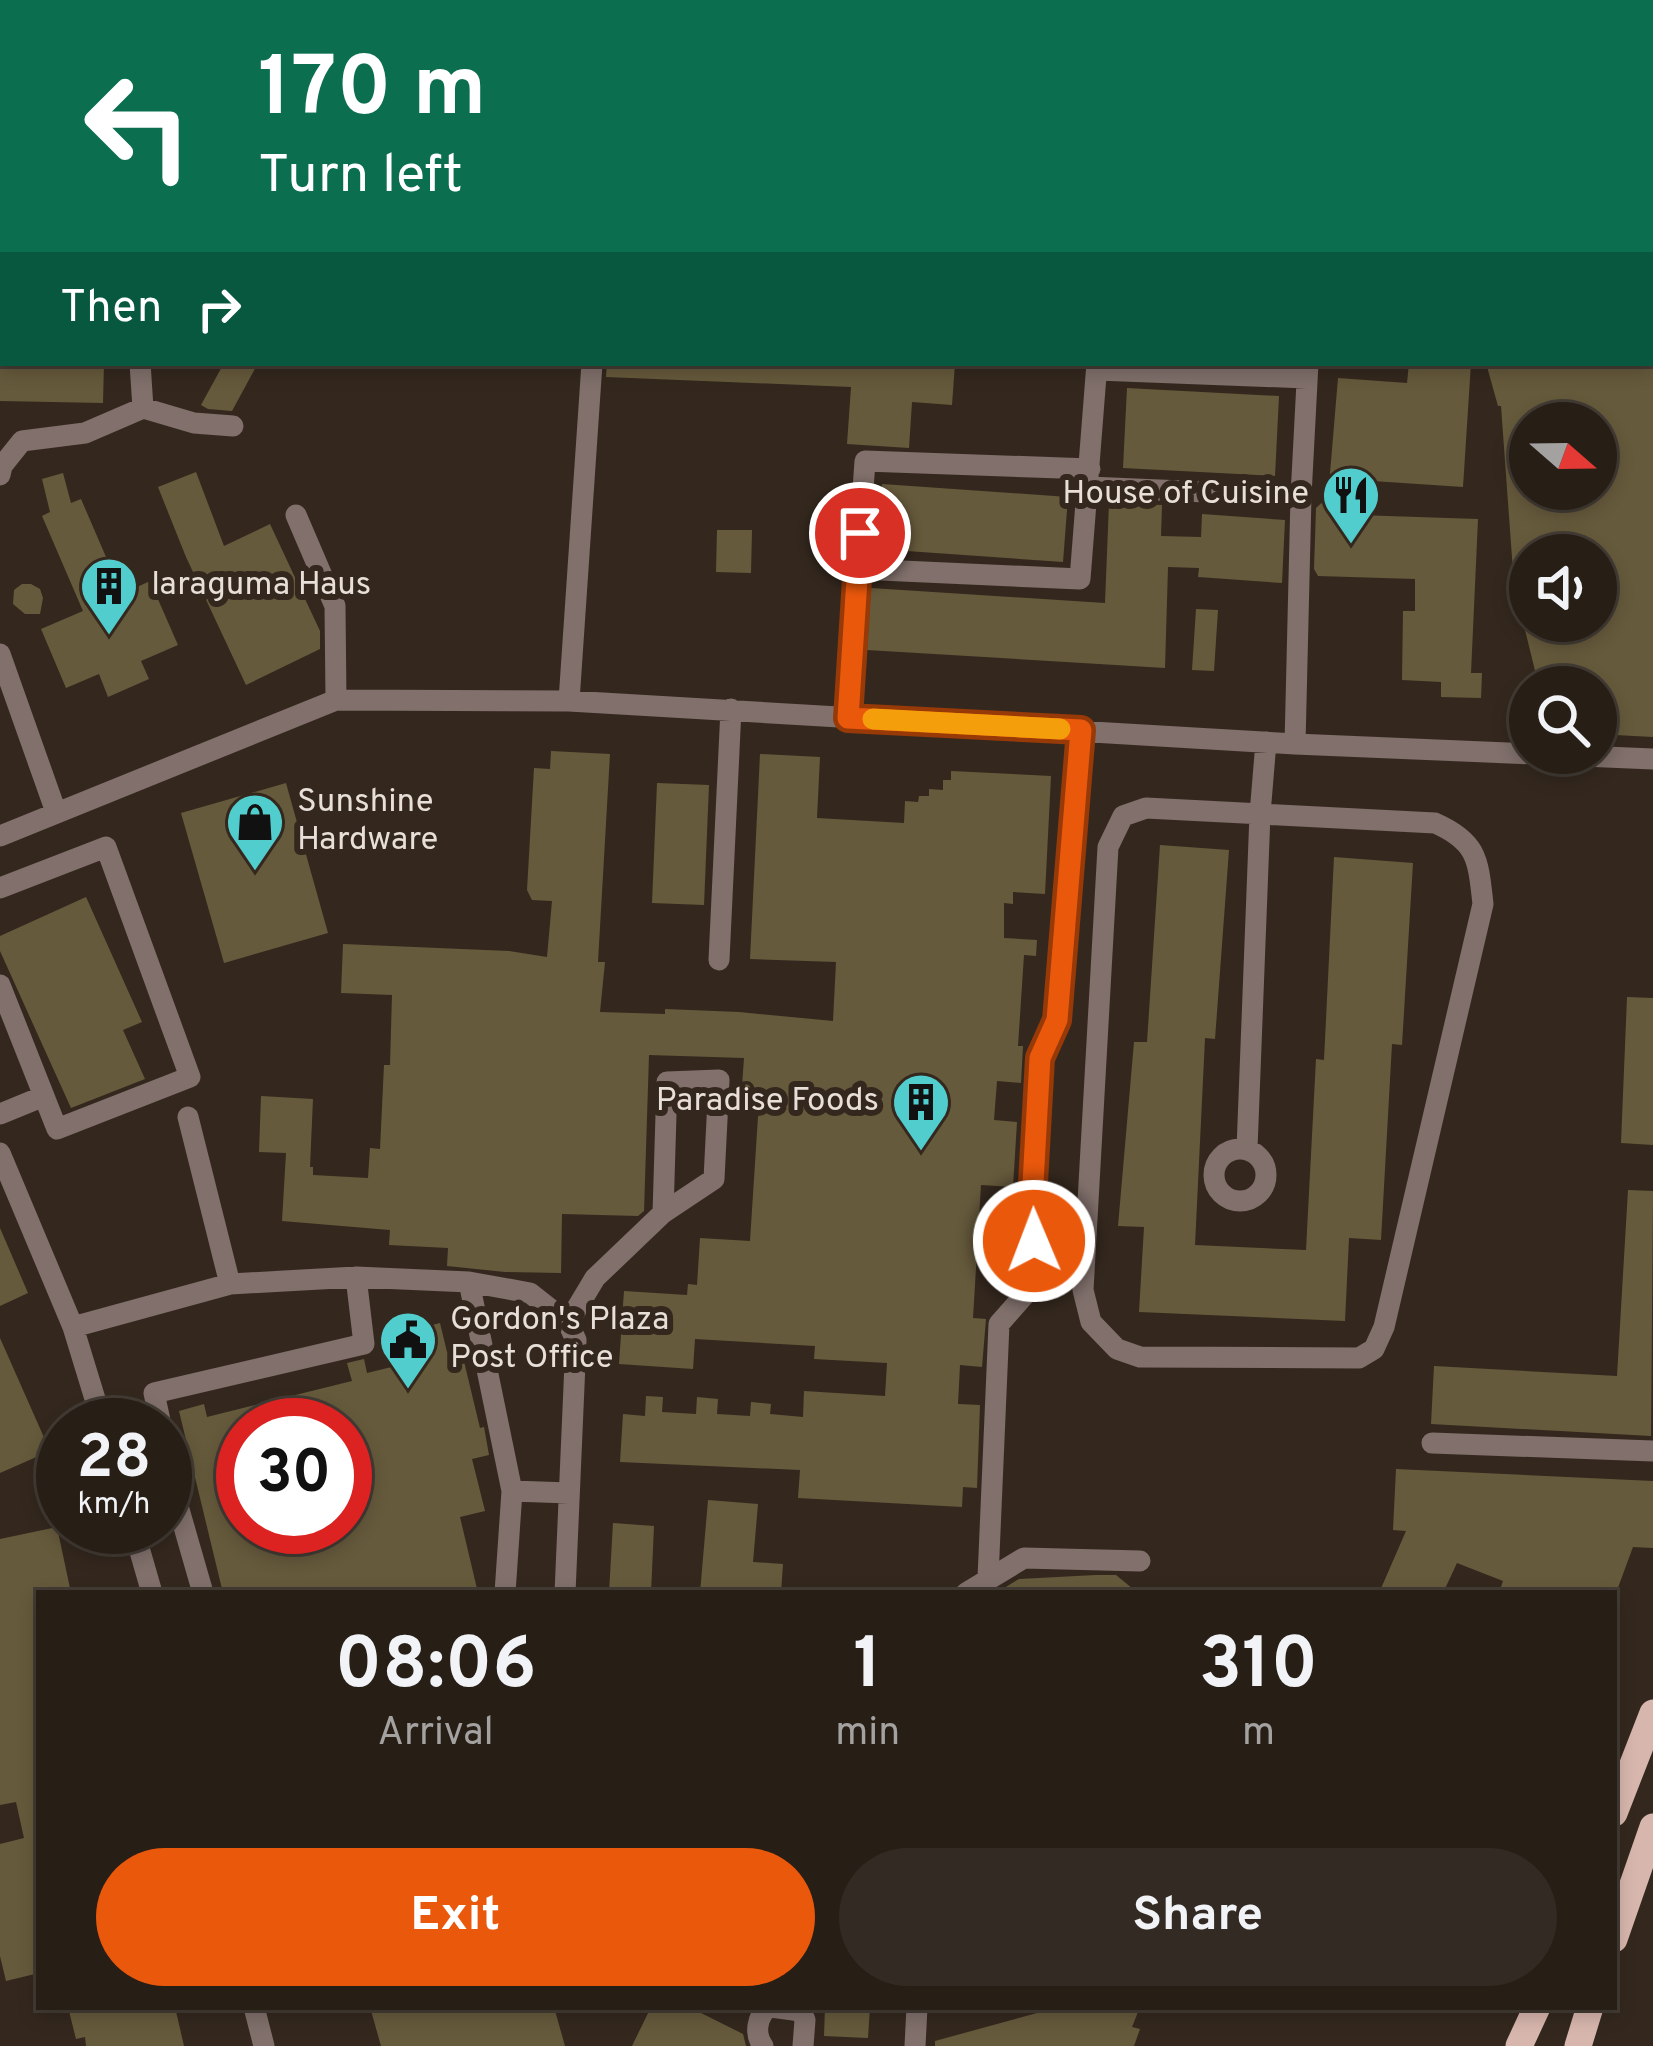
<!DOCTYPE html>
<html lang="en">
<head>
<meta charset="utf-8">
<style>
	body { margin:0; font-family:Overpass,sans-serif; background:#332b23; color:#f1f3f6; height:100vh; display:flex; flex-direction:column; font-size:45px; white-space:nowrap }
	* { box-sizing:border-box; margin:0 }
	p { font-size:39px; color:#a4a2a1 }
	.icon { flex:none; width:66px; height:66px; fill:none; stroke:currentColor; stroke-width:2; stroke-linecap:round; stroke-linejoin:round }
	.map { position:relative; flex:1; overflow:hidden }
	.drawer { position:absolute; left:36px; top:1590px; width:1581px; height:420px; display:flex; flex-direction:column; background:#271e16; border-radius:0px; box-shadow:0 6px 18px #0003,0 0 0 3px #433c35 }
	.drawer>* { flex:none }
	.guide { position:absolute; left:0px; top:0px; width:1653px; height:366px; box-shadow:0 6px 18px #0003,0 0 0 3px #433c35; background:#0b6e4f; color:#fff; overflow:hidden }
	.needle { width:78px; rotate:110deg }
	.controls { position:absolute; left:1509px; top:402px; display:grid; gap:24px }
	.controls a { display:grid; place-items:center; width:108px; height:108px; border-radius:50%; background:#271e16; box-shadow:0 6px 18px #0003,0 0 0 3px #433c35; font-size:60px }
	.speed { position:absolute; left:36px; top:1398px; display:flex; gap:24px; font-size:60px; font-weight:700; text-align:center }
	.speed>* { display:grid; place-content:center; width:156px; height:156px; border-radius:50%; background:#271e16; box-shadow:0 6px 18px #0003,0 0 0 3px #433c35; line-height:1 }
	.speed small { font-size:30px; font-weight:400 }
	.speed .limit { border:18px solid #d22; background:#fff; color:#111 }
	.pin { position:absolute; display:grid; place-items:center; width:102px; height:102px; color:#fff; margin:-51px; border:6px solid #fff; border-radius:50%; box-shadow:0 3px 12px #0007 }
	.me { position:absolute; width:132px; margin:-66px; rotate:359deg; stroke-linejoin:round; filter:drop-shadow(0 0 9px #0008) }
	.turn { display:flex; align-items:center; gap:42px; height:252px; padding:0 60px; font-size:54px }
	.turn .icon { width:156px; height:156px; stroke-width:2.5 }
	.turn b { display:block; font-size:84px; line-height:102px }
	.then { display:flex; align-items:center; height:114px; padding:0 60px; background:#0003; gap:24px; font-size:45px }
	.eta { display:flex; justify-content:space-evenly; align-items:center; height:204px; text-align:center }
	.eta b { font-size:72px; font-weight:700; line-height:84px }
	.primary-button { display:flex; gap:24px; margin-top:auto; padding:24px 60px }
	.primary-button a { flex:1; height:138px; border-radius:72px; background:#ea580c; color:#fff; font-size:48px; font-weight:700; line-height:138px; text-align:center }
	.primary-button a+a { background:#332b23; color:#f1f3f6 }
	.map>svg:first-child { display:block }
	.building { fill:#665a3c; fill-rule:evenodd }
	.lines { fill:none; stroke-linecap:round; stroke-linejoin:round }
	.minor { stroke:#81706c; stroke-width:21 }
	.major { stroke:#d7b6ad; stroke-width:27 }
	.highway { stroke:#fad1c7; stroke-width:33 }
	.route-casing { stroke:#983908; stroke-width:30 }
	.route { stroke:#ea580c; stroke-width:21 }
	.slow { stroke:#f59e0b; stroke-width:21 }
	.labels { text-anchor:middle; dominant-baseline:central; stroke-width:12; stroke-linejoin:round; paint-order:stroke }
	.poi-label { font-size:33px; fill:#e7dfd8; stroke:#34281e; text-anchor:start }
</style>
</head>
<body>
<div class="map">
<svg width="1653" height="2046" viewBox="0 0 1653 2046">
	<rect width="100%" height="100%" fill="#34281e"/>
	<path class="building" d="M0,363H104L103,403L0,401Z
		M224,363H258L232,411L208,409L201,405Z
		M607,363H955L952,405L912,402L909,448L847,444L851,387L606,377Z
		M1409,363H1471L1463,487L1358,480L1357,515L1478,519L1471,673H1482L1481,698L1441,697V682L1402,680L1403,611H1415V579L1318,576L1314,569L1316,508L1328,497L1338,378L1407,383Z
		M1486,363H1653V737L1596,734V687H1539L1514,585L1501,406H1498ZM1530,423H1596V489H1530ZM1530,555H1596V621H1530Z
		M1127,388L1279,396L1275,476L1123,468Z
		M196,472L224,546L270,524L320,631V649L246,685L186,557L158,487Z
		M63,473L71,503L81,499L122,594L150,581L178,645L141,661L149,679L108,697L99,674L66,688L41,629L83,611L42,516L50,512L42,479Z
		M882,484L1068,497L1063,562L878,549Z
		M1109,503L1162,505L1161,536L1201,537L1202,514L1285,520L1282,583L1198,577L1199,568L1168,567L1165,668L867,650L871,588L1105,603Z
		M717,530H752L751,573L716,572Z
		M22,584H31L40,589L43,598L40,614H25L13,604L14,590Z
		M1196,609L1218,610L1214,671L1192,670Z
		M551,751L610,754L598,962H605L600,1012L665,1014V1009L739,1012L833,1021L836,962L750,959L760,754L820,757L817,818L904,823L905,801L918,802L919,796H929V789L943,790V780H951V771L1051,776L1045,894L1013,892V904L1004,903V938L1037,940L1036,956L1024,955L1018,1046H1023L1021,1083L997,1081L994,1120L1017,1122L1013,1187L981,1185L973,1318L986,1319L982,1367L960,1365L958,1404L980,1405L977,1488L963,1487L962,1507L798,1498L800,1470L620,1462L623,1414L645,1416L646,1396L663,1397L662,1412L696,1414L697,1397L718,1399L717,1414L750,1416L751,1402L771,1404L770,1414L803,1417L804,1391L885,1396L887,1363L814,1359L815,1346L695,1339L693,1369L619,1364L624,1291L687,1295L688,1284L697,1285L700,1238L750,1241L759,1101L741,1100L744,1058L649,1055L644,1211L638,1216L562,1214L561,1273L505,1272L447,1266L448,1248L389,1245L390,1230L282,1221L286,1153L259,1152L261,1096L313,1099L310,1167H313V1175L368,1178L370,1148L380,1149L384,1065H390L392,995L341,993L343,944L509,951L547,957L552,901L532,900L527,890L534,768L550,769Z
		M286,783L328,933L224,963L181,813Z
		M657,783L709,785L704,905L652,903Z
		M1160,845L1229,850L1215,1039L1205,1038L1195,1245L1306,1250L1316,1059L1324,1060L1334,857L1413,863L1402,1045L1392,1044L1381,1240L1349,1238L1345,1321L1139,1312L1144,1227L1118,1226L1134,1042H1147Z
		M86,897L142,1022L123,1030L145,1079L71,1108L0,951V936Z
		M1627,997L1653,998V1145L1621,1143Z
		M1628,1190L1653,1191L1651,1436L1431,1424L1434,1366L1617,1376Z
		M0,1228L28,1293L0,1306Z
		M440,1323L447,1352L461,1349L480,1428L484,1427L489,1455L472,1459L485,1511L460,1517L478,1593H223L179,1411L204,1404L207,1417L352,1381L347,1363L364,1359L367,1373L408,1363L401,1333ZM243,1425H345V1527H243Z
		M0,1338L50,1451L0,1473Z
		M1396,1469L1653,1481V1548L1633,1547L1616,1593H1499L1503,1581L1457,1563L1443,1593H1379L1406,1531L1393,1530Z
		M708,1500L758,1504L753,1562L783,1564L781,1593H700Z
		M613,1523L654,1526L651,1593H609Z
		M57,1527L71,1593H39V1973L6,1981L0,1956V1844L24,1838L16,1802L0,1805V1539Z
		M1096,1575H1116L1138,1593H996L1019,1579Z
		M68,2007H175L184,2046H86L85,2037L76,2039Z
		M370,2007H554L565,2046H381Z
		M651,2007H689L743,2034L746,2046H632Z
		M825,2007H870L868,2038L824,2036Z
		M1059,2007H1140L1132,2027L1140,2029L1134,2046H935V2041Z"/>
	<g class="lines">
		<path class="minor" d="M459,0L460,3
			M1270,0L1271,3
			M1125,3V0
			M140,363L143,408
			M1097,370L1307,378
			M0,475L2,466L22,441L85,433L143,408L194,423L233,426
			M1088,487L1301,496
			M296,515L335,606L336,700
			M858,569L1080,579L1097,363
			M0,654L56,812
			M569,701L592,363
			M847,718L865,461L1090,469
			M1295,744L1301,496L1308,363
			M1146,808L1435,823C1478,842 1478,860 1483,904L1384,1327L1374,1349L1359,1358L1140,1357L1117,1349L1091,1322L1083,1290L1108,847L1123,816Z
			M0,836L336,700L569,701L1295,744L1653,759
			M0,888L106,847L190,1077L57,1129L0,985
			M719,960L731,709
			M0,1114L44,1096
			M188,1117L230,1284
			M1214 1175a26 26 0 1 1 52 0a26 26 0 1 1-52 0Z
			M1247,1149L1260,814L1266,742
			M0,1153L73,1327L103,1425
			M469,1282L512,1491L569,1493
			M568,1323L595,1278L663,1213L667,1082L719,1080L714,1179L663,1213
			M73,1327L230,1284L356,1277L469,1282L530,1293L568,1323L576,1340L565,1593
			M161,1425L154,1393L364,1344L356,1277
			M1432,1443L1653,1451
			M165,1446L176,1499L203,1593
			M133,1527L152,1593
			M988,1578L999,1324L1036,1282L1032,1201L1040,1058L1057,1020L1081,730
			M505,1593L512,1491
			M966,1593L1024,1558L1140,1561
			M254,2007L264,2046
			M771,2007L801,2011L805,2020L803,2046
			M763,2046C754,2034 757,2017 768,2007
			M915,2046L917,2007"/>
		<path class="major" d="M1614,1813L1653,1713
			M1614,1939L1653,1827
			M1519,2046L1537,2007
			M1578,2046L1590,2007"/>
		<path class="highway" d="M159,3L172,0
			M412,3L425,0
			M0,38H3
			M0,100H3"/>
	</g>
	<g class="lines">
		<defs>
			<path id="route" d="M860,533L848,718L1081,730L1057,1020L1040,1058L1032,1201L1034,1241"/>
		</defs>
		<use href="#route" class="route-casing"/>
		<use href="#route" class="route"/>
		<path class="slow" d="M873,719L1060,729"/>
	</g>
	<defs>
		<symbol id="restaurant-pin" viewBox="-11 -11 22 30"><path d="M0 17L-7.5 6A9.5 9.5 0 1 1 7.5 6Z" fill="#52cdce" stroke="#34281e"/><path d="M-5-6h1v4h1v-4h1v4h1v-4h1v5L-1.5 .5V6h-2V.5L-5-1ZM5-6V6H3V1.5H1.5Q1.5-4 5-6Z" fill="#111"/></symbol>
		<symbol id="building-pin" viewBox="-11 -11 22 30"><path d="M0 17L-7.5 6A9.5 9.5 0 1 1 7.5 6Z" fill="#52cdce" stroke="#34281e"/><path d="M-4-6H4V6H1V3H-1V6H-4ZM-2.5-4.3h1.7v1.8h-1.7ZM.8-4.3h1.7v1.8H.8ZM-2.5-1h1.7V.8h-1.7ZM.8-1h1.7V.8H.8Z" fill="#111"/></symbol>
		<symbol id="shop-pin" viewBox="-11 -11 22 30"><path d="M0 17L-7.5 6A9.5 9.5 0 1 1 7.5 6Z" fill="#52cdce" stroke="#34281e"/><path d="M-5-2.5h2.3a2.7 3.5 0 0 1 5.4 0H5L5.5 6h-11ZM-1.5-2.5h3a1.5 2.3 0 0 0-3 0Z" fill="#111"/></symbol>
		<symbol id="civic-pin" viewBox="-11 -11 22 30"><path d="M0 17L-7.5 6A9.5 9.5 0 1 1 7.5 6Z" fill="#52cdce" stroke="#34281e"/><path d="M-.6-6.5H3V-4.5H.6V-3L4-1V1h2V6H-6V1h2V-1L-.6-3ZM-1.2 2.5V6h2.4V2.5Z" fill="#111"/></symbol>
	</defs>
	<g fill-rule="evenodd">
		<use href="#restaurant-pin" x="1318" y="462" width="66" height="90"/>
		<use href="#building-pin" x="76" y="553" width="66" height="90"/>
		<use href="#shop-pin" x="222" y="789" width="66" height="90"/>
		<use href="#building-pin" x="888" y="1069" width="66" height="90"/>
		<use href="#civic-pin" x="375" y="1307" width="66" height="90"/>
	</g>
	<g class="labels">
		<g class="poi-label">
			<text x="1309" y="495" text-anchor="end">House of Cuisine</text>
			<text x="151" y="586">Iaraguma Haus</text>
			<text x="297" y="803">Sunshine<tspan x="297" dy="38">Hardware</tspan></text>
			<text x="879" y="1102" text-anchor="end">Paradise Foods</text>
			<text x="450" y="1321">Gordon's Plaza<tspan x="450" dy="38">Post Office</tspan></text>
		</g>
	</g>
</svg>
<div class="controls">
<a><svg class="needle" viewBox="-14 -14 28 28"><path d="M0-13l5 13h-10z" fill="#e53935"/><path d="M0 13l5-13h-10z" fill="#a4a2a1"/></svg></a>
<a><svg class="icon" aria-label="sound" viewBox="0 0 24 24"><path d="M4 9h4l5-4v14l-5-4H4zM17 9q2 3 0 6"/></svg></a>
<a><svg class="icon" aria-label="search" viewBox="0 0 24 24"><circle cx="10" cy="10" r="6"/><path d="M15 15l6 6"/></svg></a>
</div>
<div class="speed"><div>28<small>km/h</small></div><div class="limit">30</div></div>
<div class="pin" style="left:860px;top:533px;background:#d93025"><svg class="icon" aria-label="arrive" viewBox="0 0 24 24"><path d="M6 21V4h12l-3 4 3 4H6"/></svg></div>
<svg class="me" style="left:1034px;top:1241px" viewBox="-20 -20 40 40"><circle r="17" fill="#ea580c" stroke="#fff" stroke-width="3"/><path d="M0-11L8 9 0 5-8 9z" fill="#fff"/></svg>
<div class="guide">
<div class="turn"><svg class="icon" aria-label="left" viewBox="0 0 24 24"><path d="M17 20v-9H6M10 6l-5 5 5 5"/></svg><div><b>170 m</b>Turn left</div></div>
<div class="then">Then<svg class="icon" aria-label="right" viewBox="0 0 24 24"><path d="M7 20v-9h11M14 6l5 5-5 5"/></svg></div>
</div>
<section class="drawer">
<div class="eta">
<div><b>08:06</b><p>Arrival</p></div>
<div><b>1</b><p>min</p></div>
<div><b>310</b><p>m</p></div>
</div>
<div class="primary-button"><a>Exit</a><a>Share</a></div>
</section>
</div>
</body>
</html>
